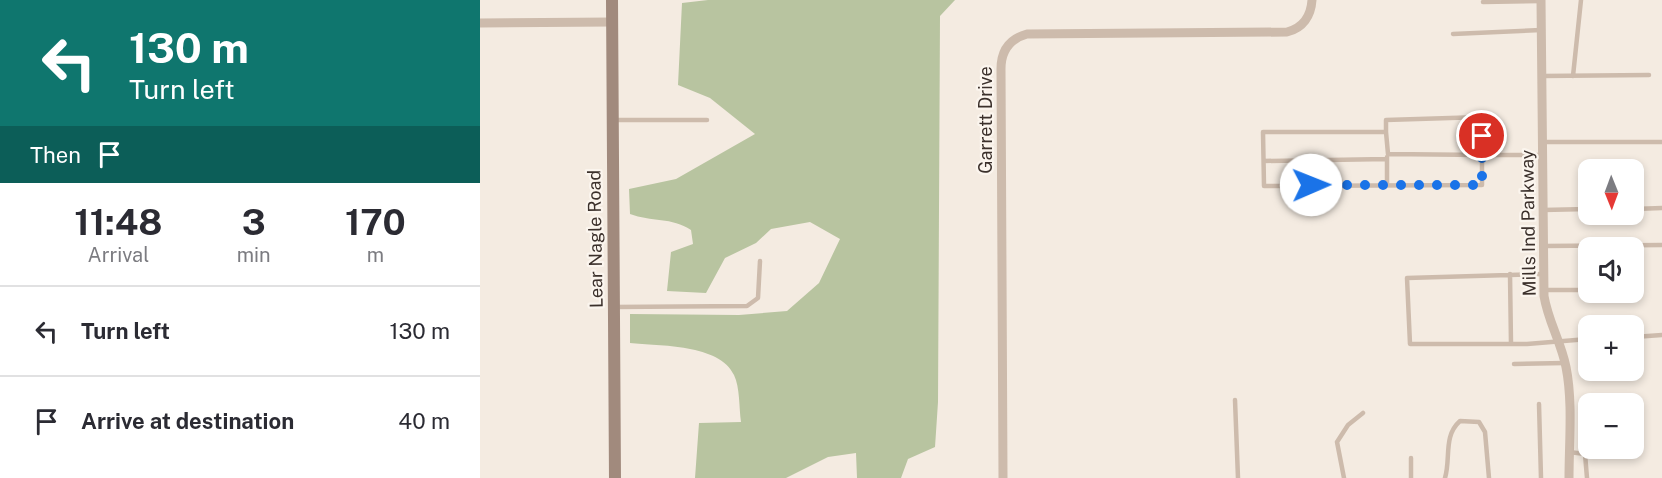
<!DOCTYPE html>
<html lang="en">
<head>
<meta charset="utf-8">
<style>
	body { margin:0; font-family:"Public Sans",sans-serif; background:#f2f2f3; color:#2b2b33; height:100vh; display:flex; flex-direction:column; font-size:22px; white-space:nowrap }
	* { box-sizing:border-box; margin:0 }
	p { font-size:20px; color:#7c7c81 }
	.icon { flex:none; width:33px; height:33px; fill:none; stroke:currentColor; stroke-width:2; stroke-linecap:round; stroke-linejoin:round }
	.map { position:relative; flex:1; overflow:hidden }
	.sheet { display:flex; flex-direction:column; background:#fff; width:480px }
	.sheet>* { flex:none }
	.banner { background:#0f766e; color:#fff; overflow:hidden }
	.needle { width:39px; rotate:179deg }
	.tools { position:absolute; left:1098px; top:159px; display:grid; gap:12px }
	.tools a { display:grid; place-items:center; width:66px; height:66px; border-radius:12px; background:#fff; box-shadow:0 3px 9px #0003; font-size:30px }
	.pin { position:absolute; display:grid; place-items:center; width:51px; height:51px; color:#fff; margin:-26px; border:3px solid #fff; border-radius:50%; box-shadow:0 2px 6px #0007 }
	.me { position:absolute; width:66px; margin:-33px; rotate:89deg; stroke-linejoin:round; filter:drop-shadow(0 0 4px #0008) }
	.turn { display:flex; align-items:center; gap:21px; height:126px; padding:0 30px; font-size:27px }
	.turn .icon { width:78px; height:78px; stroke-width:2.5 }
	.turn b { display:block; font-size:42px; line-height:51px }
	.then { display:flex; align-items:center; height:57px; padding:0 30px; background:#0003; gap:12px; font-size:22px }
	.eta { display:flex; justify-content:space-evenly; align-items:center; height:102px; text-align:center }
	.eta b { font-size:36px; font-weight:700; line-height:42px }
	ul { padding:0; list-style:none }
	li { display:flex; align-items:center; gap:18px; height:90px; padding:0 30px; border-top:2px solid #e1e1e2 }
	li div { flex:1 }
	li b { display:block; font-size:22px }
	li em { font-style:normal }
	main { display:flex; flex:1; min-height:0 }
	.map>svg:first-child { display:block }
	.green { fill:#b8c4a0 }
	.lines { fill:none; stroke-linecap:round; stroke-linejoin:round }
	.lane { stroke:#cdbbac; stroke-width:4.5 }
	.street { stroke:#cdbbac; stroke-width:9 }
	.secondary { stroke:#a18a7d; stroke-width:12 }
	.route { stroke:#1a73e8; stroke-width:10; stroke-dasharray:0 18 }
	.labels { text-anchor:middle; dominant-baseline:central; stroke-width:4.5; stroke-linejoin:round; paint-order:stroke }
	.street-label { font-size:18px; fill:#3b302b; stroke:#fbf5ee }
</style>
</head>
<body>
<main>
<section class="sheet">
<div class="banner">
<div class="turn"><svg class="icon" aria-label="left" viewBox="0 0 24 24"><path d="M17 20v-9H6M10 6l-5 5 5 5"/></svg><div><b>130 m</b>Turn left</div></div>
<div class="then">Then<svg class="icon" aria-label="arrive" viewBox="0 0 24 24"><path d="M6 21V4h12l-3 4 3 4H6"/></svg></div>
</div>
<div class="eta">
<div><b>11:48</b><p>Arrival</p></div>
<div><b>3</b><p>min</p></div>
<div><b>170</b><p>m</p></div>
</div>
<ul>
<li><svg class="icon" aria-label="left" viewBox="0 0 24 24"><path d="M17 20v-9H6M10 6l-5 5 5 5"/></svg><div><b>Turn left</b></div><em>130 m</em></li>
<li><svg class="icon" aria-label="arrive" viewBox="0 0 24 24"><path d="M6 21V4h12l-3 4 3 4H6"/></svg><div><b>Arrive at destination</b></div><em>40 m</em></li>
</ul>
</section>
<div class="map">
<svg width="1182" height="478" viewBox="0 0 1182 478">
	<rect width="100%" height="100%" fill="#f4ebe1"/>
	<path class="green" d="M228,0H475L460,16L458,402L455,447L428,459L421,478H377L376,453L348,457L306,478H215L219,423L261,422C259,408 260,387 254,375C240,344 179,346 150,343V314L259,315L307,311L339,283L360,239L330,222L291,229L276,243L245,258L226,293L187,291L191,252L213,244L211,230C192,217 171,222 150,214L149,189L196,179L275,134L230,98L198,85L202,3Z"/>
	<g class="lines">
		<path class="lane" d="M1003,2L1061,1
			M973,34L1061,30
			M1062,76L1169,75
			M1093,76L1101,0
			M135,120H227
			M906,132L908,154L1002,155V117L906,120V132H783L784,186L1002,185V155H1063
			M1062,142H1182
			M907,157V185
			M784,161L907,159
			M1154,209L1182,208
			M1063,210L1108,209
			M1064,246L1182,245
			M1030,274L1031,344
			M1064,274L927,278L930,344H1047L1108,339
			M1064,290H1108
			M134,307L267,306L278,298L280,261
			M1154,337L1182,335
			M1034,364L1085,363
			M755,400L758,478
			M1059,404L1061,478
			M1089,452L1105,454L1107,478
			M864,478L857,442L868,425L883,413
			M931,478V458
			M965,478C971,458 963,436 980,421L999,422L1005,432L1009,478"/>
		<path class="street" d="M1061,0L1064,296C1068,321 1081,342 1086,367C1093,402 1089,442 1089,478
			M0,23L132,22
			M523,478L521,69C521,51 529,39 547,34L807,32C823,28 831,16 832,0"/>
		<path class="secondary" d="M132,0L135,478"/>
	</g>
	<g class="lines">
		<path class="route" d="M831,185H1002V136"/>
	</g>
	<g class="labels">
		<g class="street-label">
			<text transform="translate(505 120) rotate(-90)">Garrett Drive</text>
			<text transform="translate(1048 223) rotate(-91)">Mills Ind Parkway</text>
			<text transform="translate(115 239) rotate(-91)">Lear Nagle Road</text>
		</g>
	</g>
</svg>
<div class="tools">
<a><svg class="needle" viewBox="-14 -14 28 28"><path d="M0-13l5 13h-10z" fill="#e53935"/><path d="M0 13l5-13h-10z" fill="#7c7c81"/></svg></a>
<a><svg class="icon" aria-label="sound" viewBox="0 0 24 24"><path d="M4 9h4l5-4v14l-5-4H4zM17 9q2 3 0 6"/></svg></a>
<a>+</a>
<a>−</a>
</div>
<div class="pin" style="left:1002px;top:136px;background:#d93025"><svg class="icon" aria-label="arrive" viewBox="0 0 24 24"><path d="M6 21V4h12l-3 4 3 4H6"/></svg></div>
<svg class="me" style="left:831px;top:185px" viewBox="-20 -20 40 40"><circle r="19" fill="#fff"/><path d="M0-13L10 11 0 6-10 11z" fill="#1a73e8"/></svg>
</div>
</main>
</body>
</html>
